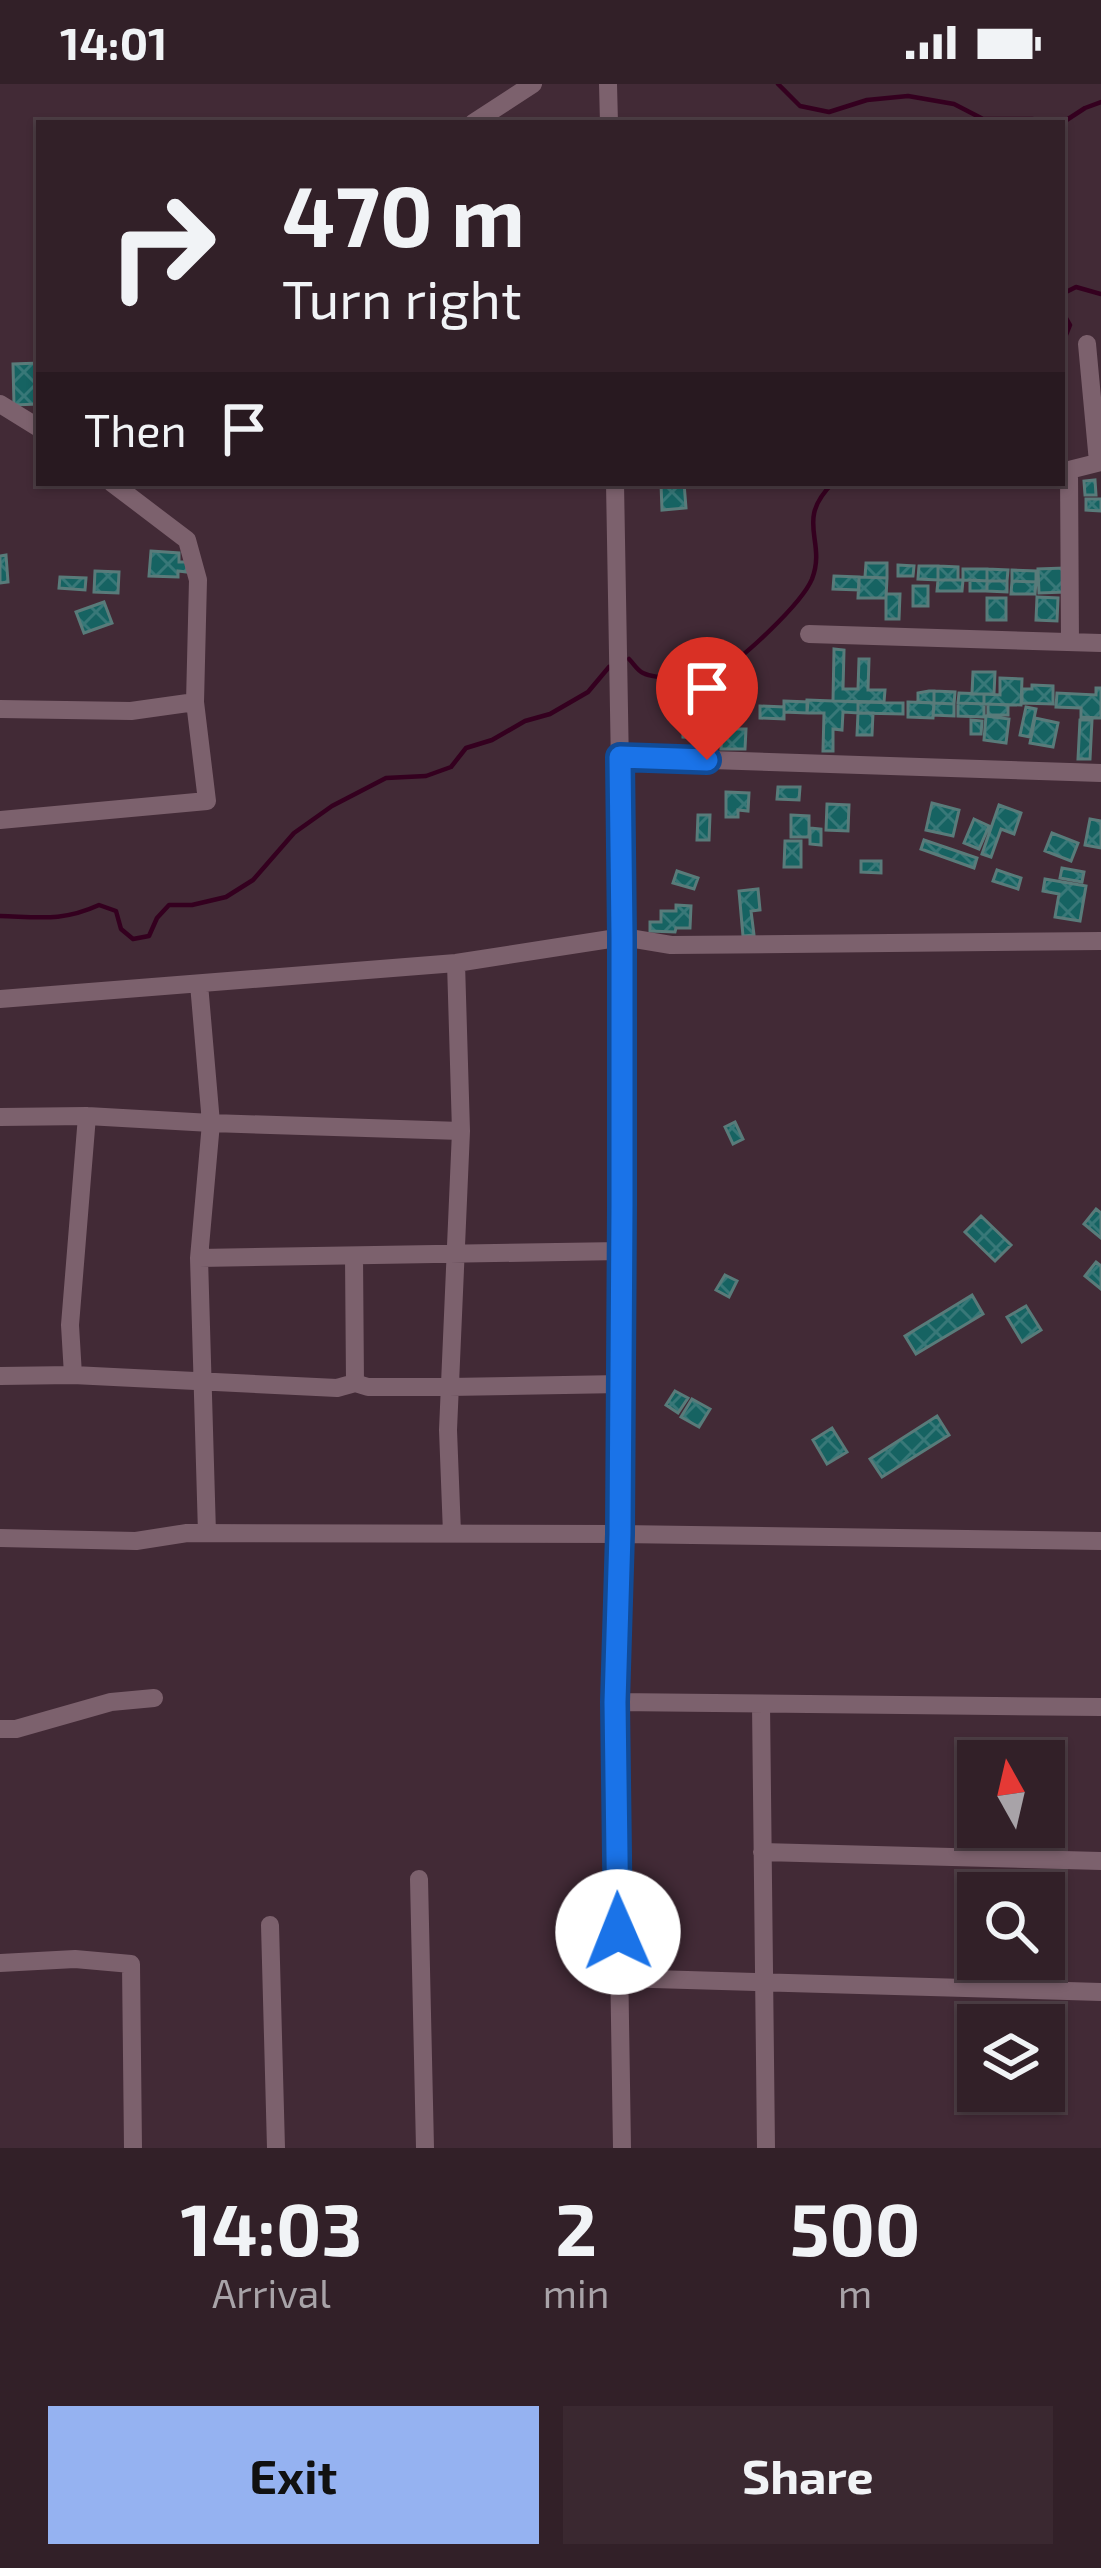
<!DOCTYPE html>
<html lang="en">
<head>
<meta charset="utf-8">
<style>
	body { margin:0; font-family:"Exo 2",sans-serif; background:#3a2830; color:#f1f3f6; height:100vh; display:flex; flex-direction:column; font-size:45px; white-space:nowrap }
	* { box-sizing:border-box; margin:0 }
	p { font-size:39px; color:#a8a3a8 }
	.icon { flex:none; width:66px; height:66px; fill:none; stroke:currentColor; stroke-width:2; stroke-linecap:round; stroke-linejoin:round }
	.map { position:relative; height:2064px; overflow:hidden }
	.drawer { display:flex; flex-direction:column; background:#322028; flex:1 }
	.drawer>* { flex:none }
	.hud { position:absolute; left:36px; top:36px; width:1029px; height:366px; border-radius:0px; box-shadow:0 3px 9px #0004,0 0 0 3px #4d3e45; background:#322028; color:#f1f3f6; overflow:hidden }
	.needle { width:78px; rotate:352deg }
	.buttons { position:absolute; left:957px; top:1656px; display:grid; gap:24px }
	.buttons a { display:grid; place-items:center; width:108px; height:108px; border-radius:0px; background:#322028; box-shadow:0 3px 9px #0004,0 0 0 3px #4d3e45; font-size:60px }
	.pin { position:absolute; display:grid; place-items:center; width:102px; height:102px; color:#fff; margin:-123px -51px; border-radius:50% 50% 50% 0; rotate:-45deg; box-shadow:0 0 12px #0007 }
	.pin .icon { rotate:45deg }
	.me { position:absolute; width:132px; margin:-66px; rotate:359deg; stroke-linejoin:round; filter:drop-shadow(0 0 9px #0008) }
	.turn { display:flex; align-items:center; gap:42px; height:252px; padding:0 48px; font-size:54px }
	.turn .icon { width:156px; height:156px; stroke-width:2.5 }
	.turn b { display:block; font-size:84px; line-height:102px }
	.then { display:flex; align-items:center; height:114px; padding:0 48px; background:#0003; gap:24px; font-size:45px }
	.eta { display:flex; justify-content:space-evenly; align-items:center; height:204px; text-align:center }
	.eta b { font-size:72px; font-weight:700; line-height:84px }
	.cta { display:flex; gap:24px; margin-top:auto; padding:24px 48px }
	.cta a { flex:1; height:138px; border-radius:0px; background:#95b2f1; color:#111; font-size:48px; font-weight:700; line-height:138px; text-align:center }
	.cta a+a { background:#3a2830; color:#f1f3f6 }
	.status { display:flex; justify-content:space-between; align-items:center; height:84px; padding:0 60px; background:#322028; direction:ltr }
	.status svg { height:33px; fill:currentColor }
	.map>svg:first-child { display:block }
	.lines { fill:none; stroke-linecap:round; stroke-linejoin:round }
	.stream { stroke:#34001f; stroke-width:4.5 }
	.building { fill:url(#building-cross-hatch); stroke:#597b7a; stroke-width:3 }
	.minor { stroke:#7c616d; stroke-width:18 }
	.route-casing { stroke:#114b97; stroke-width:30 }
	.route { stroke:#1a73e8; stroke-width:21 }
</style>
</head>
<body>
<div class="status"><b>14:01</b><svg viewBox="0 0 49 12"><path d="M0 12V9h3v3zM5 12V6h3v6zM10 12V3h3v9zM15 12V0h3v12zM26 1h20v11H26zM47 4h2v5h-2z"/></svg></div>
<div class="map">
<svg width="1101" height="2064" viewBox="0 0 1101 2064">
	<defs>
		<pattern id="building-cross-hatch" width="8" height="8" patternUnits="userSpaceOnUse" patternTransform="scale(3)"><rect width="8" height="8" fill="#166362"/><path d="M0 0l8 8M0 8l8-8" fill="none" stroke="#387878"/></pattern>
	</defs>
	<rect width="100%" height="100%" fill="#422a36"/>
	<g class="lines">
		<path class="stream" d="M778,0L800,22L829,28L867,16L908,12L954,20L983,35H1032L1061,39
			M1062,39L1085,24L1101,18
			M1062,210L1076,203L1101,210
			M1062,227L1070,241L1062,261
			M629,575C634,580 637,586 643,589C657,596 704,595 718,588C742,576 802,519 812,495C827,456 794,437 833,399
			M0,832C38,833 62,838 99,821L116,827L121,845L133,855L149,852L157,834L169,821H192L226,813L253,796L294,749L332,722L386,694L426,692L451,683L466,664L492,656L525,637L550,630L588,608L609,583"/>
	</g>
	<path class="building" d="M39,279V290H36L37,320L14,321L13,280Z
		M1095,396L1096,411H1085L1084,397Z
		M684,399L686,424L662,426L661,400Z
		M1086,415H1101V427L1086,426Z
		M151,467L179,469V478H187V488L178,487V493L149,492Z
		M6,471L8,498L0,499V472Z
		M866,479H887V494L865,493Z
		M898,481L914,482L913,492H898Z
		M919,482H938V496L918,495Z
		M938,482L958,483V496H938Z
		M1064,484L1065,508L1039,509L1038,485Z
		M963,485H987V497L963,496Z
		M987,485L1008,486L1007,497H987Z
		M1012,486L1036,487V498L1012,497Z
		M95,487L119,488L118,509L94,508Z
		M834,492L859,493V506L833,505Z
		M60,493L86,494L85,506L59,504Z
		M859,493L887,494L886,514H858Z
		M938,496H963L962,507H937Z
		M970,496L987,497V507H970Z
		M987,497H1007V508L987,507Z
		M1012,497L1036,498L1035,510H1011Z
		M913,502H928V522H913Z
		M886,510H900L899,535H886Z
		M1037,513L1058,514L1057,537L1036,536Z
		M987,514H1006V536H987Z
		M104,518L112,539L84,549L76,528Z
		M834,565L844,566L843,605H858L859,575H869L868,606H885L884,618L833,617Z
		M973,588H995L994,610H972Z
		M1000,594L1022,595L1021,621L984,620V610L1000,611Z
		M1032,601L1053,602V620L1022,619V605H1032Z
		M1096,604H1101V634L1081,633V624L1056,623L1057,609L1096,611Z
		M929,607H934V619L918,618V609Z
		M934,607L955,608L954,620L934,619Z
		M959,609L984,610V620L958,619Z
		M807,616L858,618V629L843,628L842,646L833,645V667H823L824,629H807Z
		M784,617L808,618L807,629L784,628Z
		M858,618L903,619V630L858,629Z
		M908,618L934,619L933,634L908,633Z
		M934,619L954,620V632L933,631Z
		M958,619L984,620V633L958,632Z
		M988,620L1008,621V631H988Z
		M760,622L784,623V635L760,634Z
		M1026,623L1036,625L1030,653L1020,651Z
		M858,629H873L872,651H857Z
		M986,632L1009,635L1006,659L984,656Z
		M1035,634L1058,639L1053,663L1030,659Z
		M971,636L982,637L981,650H971Z
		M1080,636H1092L1090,675H1078Z
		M683,638L706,639L705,654L683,653Z
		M722,645H746L745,665H721Z
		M778,703H800L799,716L777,715Z
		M726,708L749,709L748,727L738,726V733H726Z
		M932,719L959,726L953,752L926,746Z
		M827,720L849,721L848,747L826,746Z
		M999,721L1021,729L1014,750L1001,745L991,773L982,770Z
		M698,731H710L709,756H697Z
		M791,731L809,732V753H791Z
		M974,735L989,742L979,765L964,759Z
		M1090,735L1101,737V764L1085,761Z
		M810,744L821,745V761L810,760Z
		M1052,749L1078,759L1071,777L1045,767Z
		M924,756L977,774L974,784L921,765Z
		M785,757H801V783H784Z
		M861,777H881V789L861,788Z
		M1062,784L1084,788L1082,798L1060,794Z
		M997,786L1021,794L1018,805L993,797Z
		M677,787L698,794L694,805L673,799Z
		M1045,795L1086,802L1080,837L1055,833L1059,810L1043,807Z
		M758,805L760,826L751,827L754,851L743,852L739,807Z
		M676,821L691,822L690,844H676L675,848L650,847V838H661V827H676Z
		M735,1038L743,1055L733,1060L725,1043Z
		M1096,1125L1101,1129V1154L1084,1140Z
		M981,1132L1011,1161L995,1177L965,1148Z
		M1096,1178L1101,1182V1205L1085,1192Z
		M725,1191L737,1197L729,1213L716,1206Z
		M972,1211L983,1230L916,1270L905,1252Z
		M1026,1222L1041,1246L1022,1258L1007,1233Z
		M675,1307L688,1314L678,1329L666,1321Z
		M692,1315L710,1325L699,1343L681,1333Z
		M937,1332L949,1351L882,1393L870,1375Z
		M832,1344L847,1368L827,1380L813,1356Z"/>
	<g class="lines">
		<path class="minor" d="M608,0L609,39
			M473,39L533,0
			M1087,260L1098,378
			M0,320L39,344
			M615,399L623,853L620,1450L615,1618L622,2064
			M809,550L1101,559
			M1070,558L1069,386L1101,378
			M0,625L131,627L195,618
			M620,673L1101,689
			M0,736L207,717L195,618L198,496L187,456L112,399
			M199,900L211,1039L199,1174L207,1449
			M0,915L456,879L623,853L671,861L1101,857
			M0,1033L87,1032L211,1039L461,1047
			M354,1172L355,1299
			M199,1174L621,1167
			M73,1291L70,1241L87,1032
			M0,1292L73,1291L337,1304L355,1299L368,1303H449L621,1300
			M452,1449L448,1346L461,1047L456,879
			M0,1454L136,1457L187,1449L620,1450L1101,1457
			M615,1618L1101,1623
			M761,1620L766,2064
			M1,1645H16L111,1618L154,1614
			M762,1768L1101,1777
			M419,1795L425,2064
			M270,1841L276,2064
			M0,1879L75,1875L131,1880L133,2064
			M619,1894L1101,1908"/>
	</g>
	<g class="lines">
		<defs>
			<path id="route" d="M618,1848L615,1618L620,1450L622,1122V853L620,673L707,676"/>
		</defs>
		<use href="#route" class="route-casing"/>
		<use href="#route" class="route"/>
	</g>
</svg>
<div class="buttons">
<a><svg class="needle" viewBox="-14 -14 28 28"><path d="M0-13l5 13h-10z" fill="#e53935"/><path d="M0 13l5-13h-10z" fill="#a8a3a8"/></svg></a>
<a><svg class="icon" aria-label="search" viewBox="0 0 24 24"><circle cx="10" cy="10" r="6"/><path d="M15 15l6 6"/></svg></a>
<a><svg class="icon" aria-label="layers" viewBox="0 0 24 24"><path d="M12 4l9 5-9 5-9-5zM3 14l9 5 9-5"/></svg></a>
</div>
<div class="pin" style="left:707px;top:676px;background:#d93025"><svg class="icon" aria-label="arrive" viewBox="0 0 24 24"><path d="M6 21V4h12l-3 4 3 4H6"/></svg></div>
<svg class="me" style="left:618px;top:1848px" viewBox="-20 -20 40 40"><circle r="19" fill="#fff"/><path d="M0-13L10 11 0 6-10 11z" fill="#1a73e8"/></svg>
<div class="hud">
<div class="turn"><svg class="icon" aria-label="right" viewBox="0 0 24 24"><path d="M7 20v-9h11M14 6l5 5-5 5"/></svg><div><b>470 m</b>Turn right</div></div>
<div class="then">Then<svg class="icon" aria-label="arrive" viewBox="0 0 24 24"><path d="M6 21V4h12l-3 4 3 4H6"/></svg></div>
</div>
</div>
<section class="drawer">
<div class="eta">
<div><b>14:03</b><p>Arrival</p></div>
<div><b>2</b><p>min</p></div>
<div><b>500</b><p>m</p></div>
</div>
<div class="cta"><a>Exit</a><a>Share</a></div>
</section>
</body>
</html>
